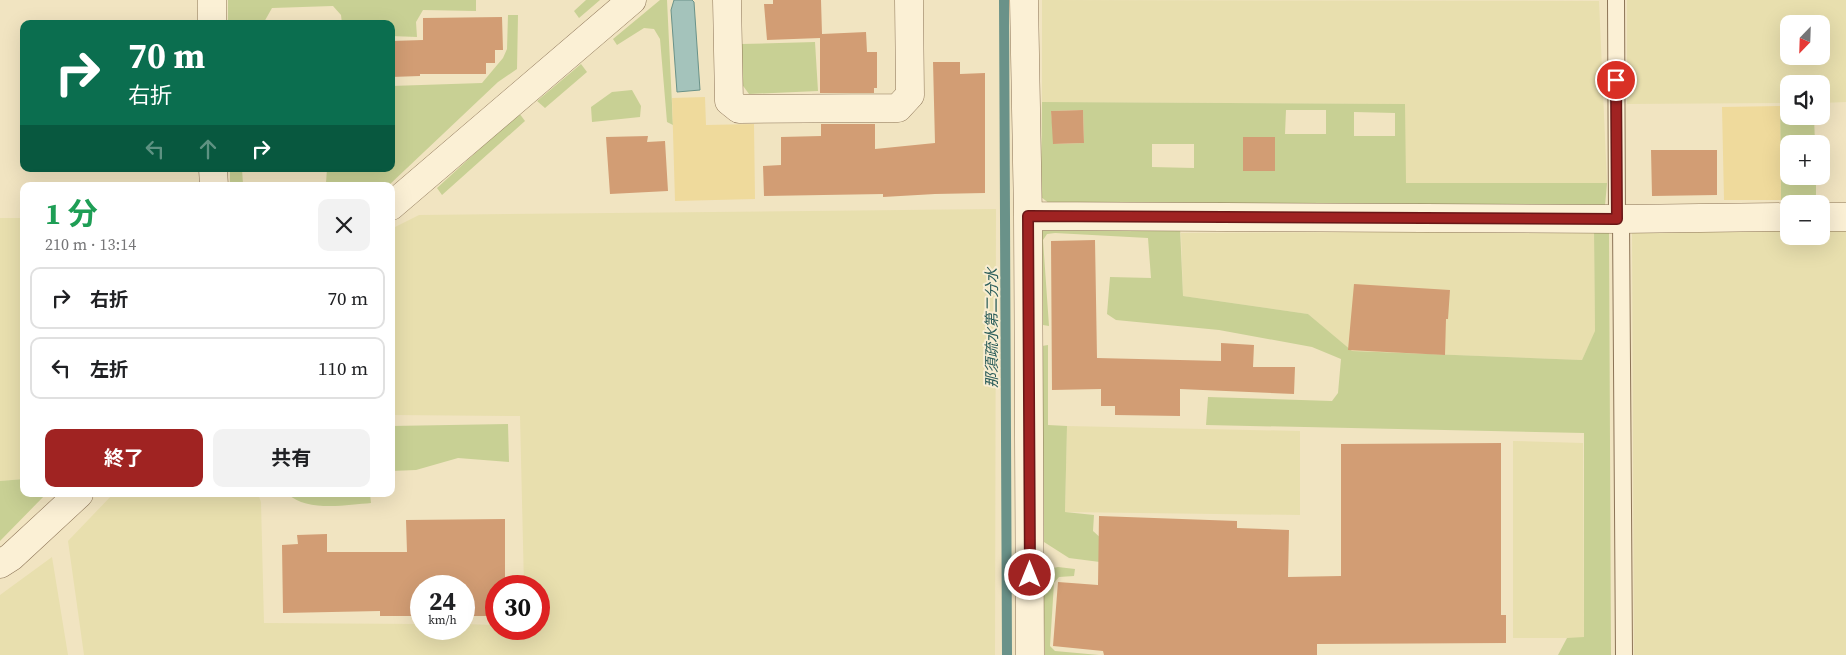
<!DOCTYPE html>
<html lang="ja">
<head>
<meta charset="utf-8">
<style>
	body { margin:0; font-family:"Source Serif 4","Noto Sans JP",serif; background:#f2f2f2; color:#202124; height:100vh; display:flex; flex-direction:column; font-size:19px; white-space:nowrap }
	* { box-sizing:border-box; margin:0 }
	p { font-size:16px; color:#757577 }
	.icon { flex:none; width:28px; height:28px; fill:none; stroke:currentColor; stroke-width:2; stroke-linecap:round; stroke-linejoin:round }
	.map { position:relative; flex:1; overflow:hidden }
	.sheet { position:absolute; left:20px; top:182px; width:375px; height:315px; display:flex; flex-direction:column; background:#fff; border-radius:10px; box-shadow:0 5px 20px #0002 }
	.sheet>* { flex:none }
	.guide { position:absolute; left:20px; top:20px; width:375px; height:152px; border-radius:10px; box-shadow:0 5px 20px #0002; background:#0b6e4f; color:#fff; overflow:hidden }
	.needle { width:32px; rotate:203deg }
	.buttons { position:absolute; left:1780px; top:15px; display:grid; gap:10px }
	.buttons a { display:grid; place-items:center; width:50px; height:50px; border-radius:10px; background:#fff; box-shadow:0 5px 20px #0002; font-size:25px }
	.speed { position:absolute; left:410px; top:575px; display:flex; gap:10px; font-size:25px; font-weight:700; text-align:center }
	.speed>* { display:grid; place-content:center; width:65px; height:65px; border-radius:50%; background:#fff; box-shadow:0 5px 20px #0002; line-height:1 }
	.speed small { font-size:12px; font-weight:400 }
	.speed .limit { border:8px solid #d22; background:#fff; color:#111 }
	.pin { position:absolute; display:grid; place-items:center; width:42px; height:42px; color:#fff; margin:-21px; border:2px solid #fff; border-radius:50%; box-shadow:0 1px 5px #0007 }
	.me { position:absolute; width:55px; margin:-28px; rotate:0deg; stroke-linejoin:round; filter:drop-shadow(0 0 4px #0008) }
	.turn { display:flex; align-items:center; gap:18px; height:105px; padding:0 25px; font-size:22px }
	.turn .icon { width:65px; height:65px; stroke-width:2.5 }
	.turn b { display:block; font-size:35px; line-height:42px }
	.lanes { display:flex; align-items:center; height:48px; padding:0 25px; background:#0003; justify-content:center; gap:25px; direction:ltr }
	.lanes .off { opacity:.35 }
	.round { display:grid; place-items:center; flex:none; width:52px; height:52px; border-radius:10px; background:#f2f2f2 }
	.overview { display:flex; align-items:center; justify-content:space-between; height:85px; padding:0 25px }
	h1 { font-size:30px; font-weight:700; line-height:38px; color:#1e9e55 }
	.action { display:flex; gap:10px; margin-top:auto; padding:10px 25px }
	.action a { flex:1; height:58px; border-radius:10px; background:#a02322; color:#fff; font-size:20px; font-weight:700; line-height:58px; text-align:center }
	.action a+a { background:#f2f2f2; color:#202124 }
	ul { padding:0; list-style:none }
	li { display:flex; align-items:center; gap:15px; height:62px; margin:0 10px 8px; padding:0 15px; border:2px solid #e0e0e0; border-radius:10px }
	li div { flex:1 }
	li b { display:block; font-size:19px }
	li em { font-style:normal }
	.map>svg:first-child { display:block }
	.farmland { fill:#e8dfae; fill-rule:evenodd }
	.green { fill:#c8d094; fill-rule:evenodd }
	.sand { fill:#efda9c }
	.water { fill:#a4c3bb; stroke:#6a9289 }
	.lines { fill:none; stroke-linecap:round; stroke-linejoin:round }
	.stream { stroke:#6a9289; stroke-width:10 }
	.building { fill:#d29d74 }
	.lane-casing { stroke:#8c7457; stroke-width:18 }
	.street-casing { stroke:#8c7457; stroke-width:29 }
	.lane { stroke:#fbf0d5; stroke-width:16 }
	.street { stroke:#fbf0d5; stroke-width:28 }
	.route-casing { stroke:#681716; stroke-width:12 }
	.route { stroke:#a02322; stroke-width:9 }
	.labels { text-anchor:middle; dominant-baseline:central; stroke-width:4; stroke-linejoin:round; paint-order:stroke }
	.water-label { font-size:15px; font-style:italic; fill:#2a5c59; stroke:#f8edd1 }
</style>
</head>
<body>
<div class="map">
<svg width="1846" height="655" viewBox="0 0 1846 655">
	<rect width="100%" height="100%" fill="#f1e4c1"/>
	<path class="farmland" d="M1042,0L1599,1L1607,183H1405V104L1042,102Z
		M1627,0H1846V102L1821,103V84H1789V103L1627,104ZM1789,24H1821V56H1789Z
		M996,209L995,655H84L68,541L113,494H258L261,502L264,623L421,624V629H464V624L496,625V629H539V586H524L520,416L391,415V229L419,215Z
		M0,218H24V479L0,481Z
		M1789,229V236H1821V229H1846V655H1634L1632,231Z
		M1594,231L1595,332L1582,360L1351,351L1308,314L1183,296L1181,233Z
		M1067,426L1300,431V515L1065,512Z
		M1513,441L1583,443L1584,638H1513Z
		M52,557L68,655H0V595Z"/>
	<path class="green" d="M228,0H476V11L423,10L416,22L417,37L391,36V24H342L341,15L333,6L272,8L263,24H228Z
		M586,0H600L579,18L574,11Z
		M660,0H667L673,125L667,122L660,39L654,29L644,28L617,45L613,39Z
		M508,15H518L517,69L498,82L388,186H230V169H242L243,184L326,183L327,169H391V86L482,83L503,58L507,49Z
		M815,42L818,91L749,94L741,83V44Z
		M581,64L587,72L545,108L537,101Z
		M632,90L641,106L640,117L592,122L591,107L612,92Z
		M1042,102L1405,104L1406,183H1607L1605,206L1054,207L1041,197ZM1083,110L1084,143L1054,144L1051,111ZM1286,110H1326V134H1285ZM1354,112L1395,113V136H1354ZM1243,137H1275V171ZM1152,144H1194V168L1152,167Z
		M1780,106H1789V116H1814L1815,144H1789V176H1816V200H1781Z
		M519,113L525,121L442,195L437,188Z
		M1180,227L1183,296L1308,314L1352,351L1582,360L1595,331L1594,231L1609,229L1611,655H1558L1567,638L1584,637V433L1206,425L1208,397L1332,401L1338,393L1341,359L1312,347L1219,330L1116,320L1107,314L1110,277L1151,278L1148,238L1055,233L1047,234L1043,240L1049,326L1043,325L1040,233L1043,228Z
		M1048,345V425L1067,426L1065,512L1094,515L1093,531L1103,540L1146,568L1069,558L1044,542L1042,346Z
		M508,424L509,462L458,458L416,470L391,471V426Z
		M24,479V494H46L0,541V481Z
		M288,494H370L371,503C347,505 306,512 288,494Z
		M1058,567L1075,569L1074,576L1059,577L1054,583L1050,646L1055,651L1099,655H1045L1043,579L1049,569Z"/>
	<path class="sand" d="M705,97L706,125L754,124L755,199L675,201L672,98Z
		M1780,106L1781,200H1724L1722,107Z"/>
	<path class="water" d="M674,0H692L694,2L700,90L677,92L671,10Z"/>
	<g class="lines">
		<path class="stream" d="M1004,0L1007,655"/>
	</g>
	<path class="building" d="M773,0H821L822,34L866,32L867,52H877V88H874V93H820V38L767,40L764,4H773Z
		M502,17L503,50H495V63H486V74H420V76L391,77V41L423,40V18Z
		M933,62H960V74L985,73V193L935,194L883,197V194L764,196L763,166L781,165V137L821,136V124H875V149L935,143Z
		M1083,110L1084,143L1053,144L1051,111Z
		M648,136L647,142L665,141L668,191L610,194L606,137Z
		M1243,137H1275V171H1243Z
		M1651,150H1717V195L1652,196Z
		M1095,240L1097,358L1221,361V343L1254,345L1253,367H1295L1294,394L1180,389V416L1115,415V406H1101V389L1052,390L1051,241Z
		M1354,284L1450,290L1448,319H1446L1445,355L1348,350Z
		M1501,443V615H1506V643L1317,644V655H1104L1103,651L1053,646L1058,582L1098,585L1099,516L1237,521V528L1289,530L1288,577L1341,576V444Z
		M505,519V586H496V616H464V586H421V616H380V611L283,613L282,545L298,544L297,535L327,534V552H407L406,520Z"/>
	<g class="lines">
		<defs>
			<path id="lane" d="M1616,0L1617,219
				M1621,219L1624,655"/>
			<path id="street" d="M212,0V24
				M727,0L729,101L739,109L898,108L910,95L909,0
				M1024,0L1028,216L1030,655
				M213,169L214,186
				M391,206L632,0
				M1028,216L1621,219L1789,217
				M1821,217H1846
				M0,564L11,557L79,494"/>
		</defs>
		<use href="#lane" class="lane-casing"/>
		<use href="#street" class="street-casing"/>
		<use href="#lane" class="lane"/>
		<use href="#street" class="street"/>
	</g>
	<g class="lines">
		<defs>
			<path id="route" d="M1030,575L1028,216L1617,219L1616,80"/>
		</defs>
		<use href="#route" class="route-casing"/>
		<use href="#route" class="route"/>
	</g>
	<g class="labels">
		<g class="water-label">
			<text transform="translate(991 328) rotate(-90)">那須疏水第二分水</text>
		</g>
	</g>
</svg>
<div class="buttons">
<a><svg class="needle" viewBox="-14 -14 28 28"><path d="M0-13l5 13h-10z" fill="#e53935"/><path d="M0 13l5-13h-10z" fill="#757577"/></svg></a>
<a><svg class="icon" aria-label="sound" viewBox="0 0 24 24"><path d="M4 9h4l5-4v14l-5-4H4zM17 9q2 3 0 6"/></svg></a>
<a>+</a>
<a>−</a>
</div>
<div class="speed"><div>24<small>km/h</small></div><div class="limit">30</div></div>
<div class="pin" style="left:1616px;top:80px;background:#d93025"><svg class="icon" aria-label="arrive" viewBox="0 0 24 24"><path d="M6 21V4h12l-3 4 3 4H6"/></svg></div>
<svg class="me" style="left:1030px;top:575px" viewBox="-20 -20 40 40"><circle r="17" fill="#a02322" stroke="#fff" stroke-width="3"/><path d="M0-11L8 9 0 5-8 9z" fill="#fff"/></svg>
<div class="guide">
<div class="turn"><svg class="icon" aria-label="right" viewBox="0 0 24 24"><path d="M7 20v-9h11M14 6l5 5-5 5"/></svg><div><b>70 m</b>右折</div></div>
<div class="lanes"><svg class="icon off" aria-label="left" viewBox="0 0 24 24"><path d="M17 20v-9H6M10 6l-5 5 5 5"/></svg><svg class="icon off" aria-label="ahead" viewBox="0 0 24 24"><path d="M12 20V5M6 11l6-6 6 6"/></svg><svg class="icon" aria-label="right" viewBox="0 0 24 24"><path d="M7 20v-9h11M14 6l5 5-5 5"/></svg></div>
</div>
<section class="sheet">
<div class="overview"><div><h1>1 分</h1><p>210 m · 13:14</p></div><a class="round"><svg class="icon" aria-label="close" viewBox="0 0 24 24"><path d="M6 6l12 12M18 6L6 18"/></svg></a></div>
<ul>
<li><svg class="icon" aria-label="right" viewBox="0 0 24 24"><path d="M7 20v-9h11M14 6l5 5-5 5"/></svg><div><b>右折</b></div><em>70 m</em></li>
<li><svg class="icon" aria-label="left" viewBox="0 0 24 24"><path d="M17 20v-9H6M10 6l-5 5 5 5"/></svg><div><b>左折</b></div><em>110 m</em></li>
</ul>
<div class="action"><a>終了</a><a>共有</a></div>
</section>
</div>
</body>
</html>
